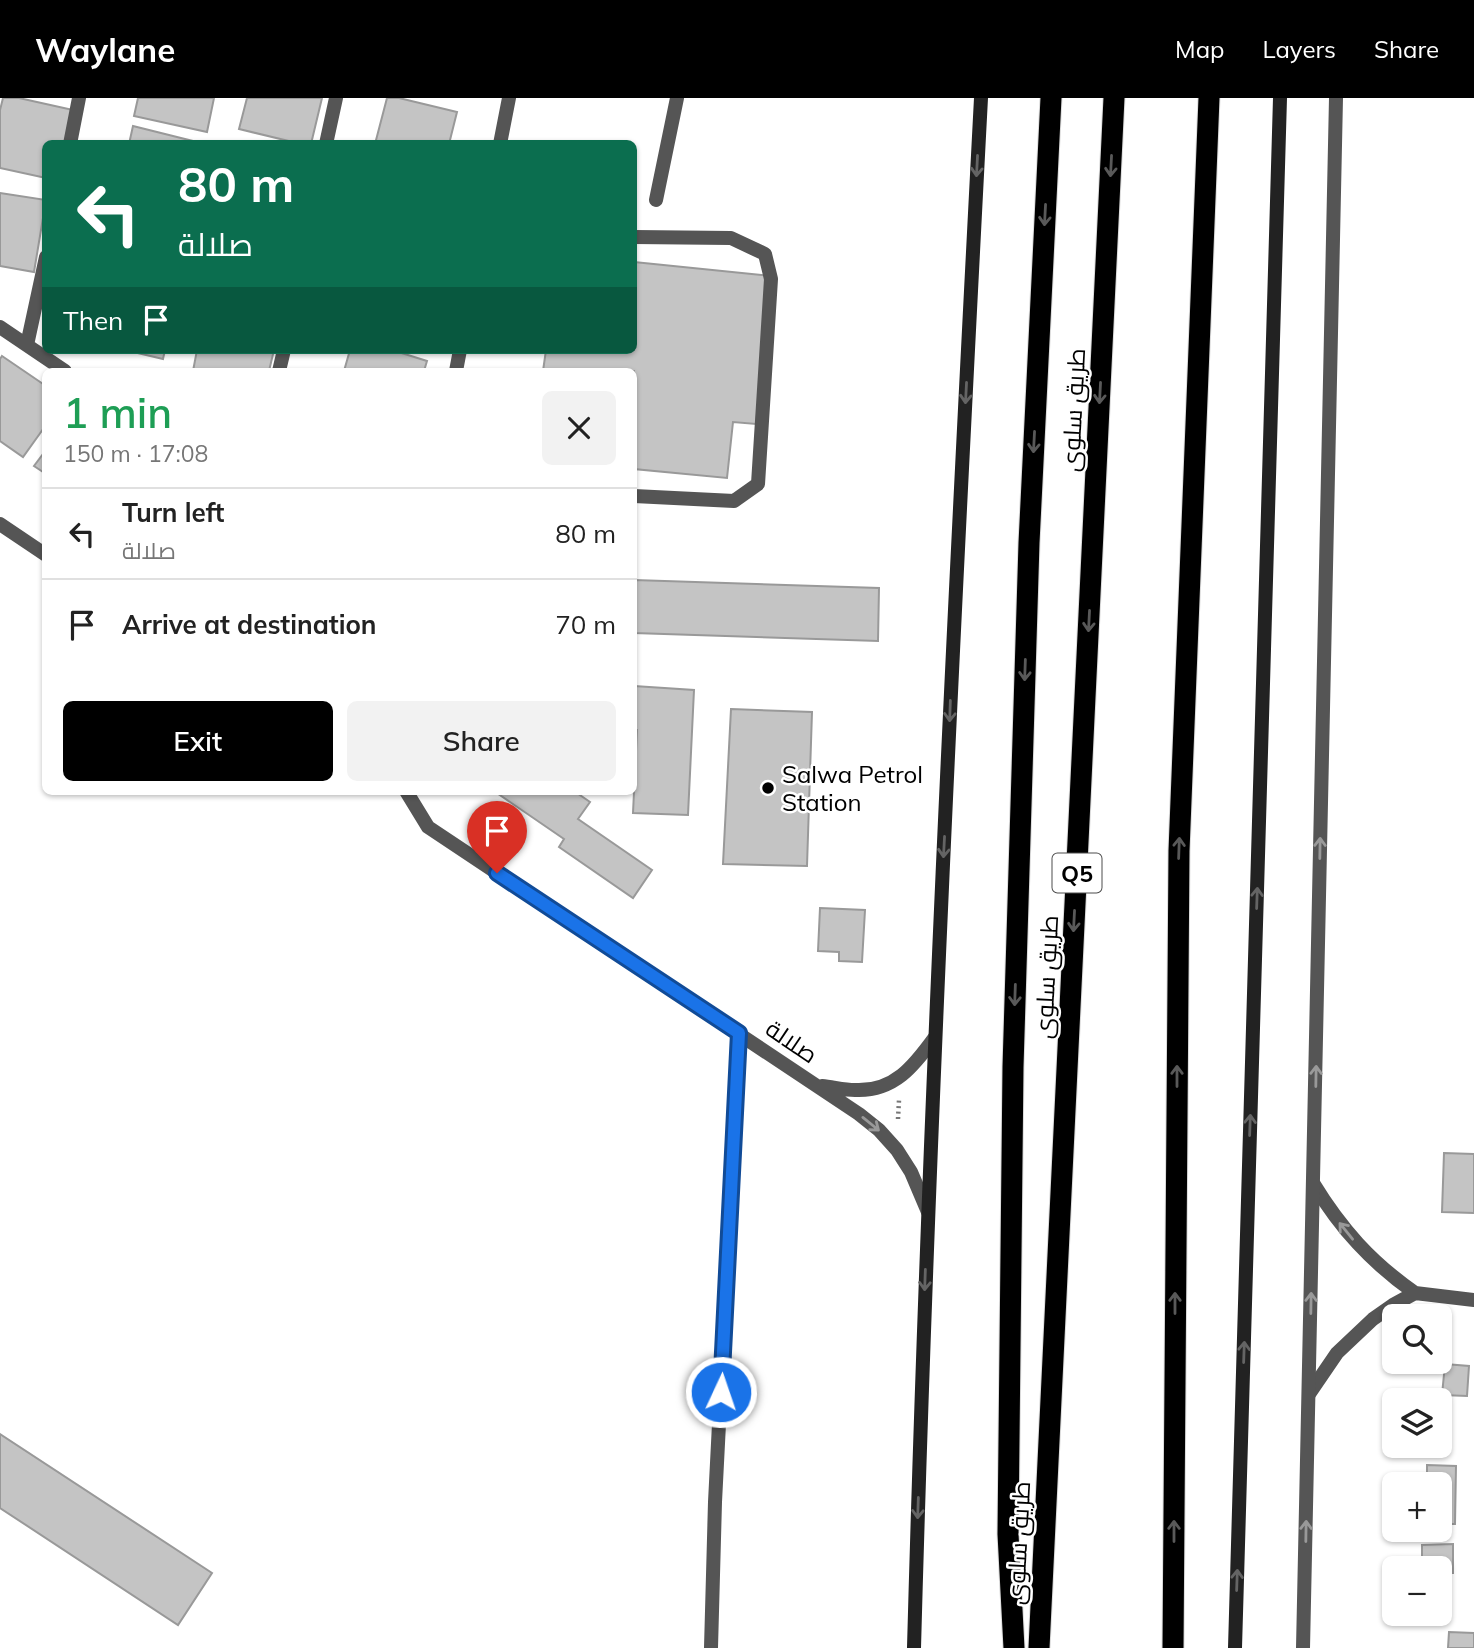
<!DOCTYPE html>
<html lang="en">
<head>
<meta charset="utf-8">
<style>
	body { margin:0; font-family:Mulish,Cairo,sans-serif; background:#f2f2f2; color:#222; height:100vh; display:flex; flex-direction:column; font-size:26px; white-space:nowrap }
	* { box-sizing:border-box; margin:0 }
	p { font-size:23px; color:#767676 }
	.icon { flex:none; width:38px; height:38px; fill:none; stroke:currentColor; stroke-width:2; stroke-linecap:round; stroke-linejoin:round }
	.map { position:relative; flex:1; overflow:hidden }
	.sheet { position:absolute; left:42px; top:270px; width:595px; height:427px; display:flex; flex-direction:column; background:#fff; border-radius:10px; box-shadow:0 2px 5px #0004 }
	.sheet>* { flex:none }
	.hud { position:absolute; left:42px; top:42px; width:595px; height:214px; border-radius:10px; box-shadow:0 2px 5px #0004; background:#0b6e4f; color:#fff; overflow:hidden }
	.tools { position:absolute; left:1382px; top:1206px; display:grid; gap:14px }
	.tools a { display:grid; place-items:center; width:70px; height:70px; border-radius:10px; background:#fff; box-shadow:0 2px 5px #0004; font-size:35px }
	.pin { position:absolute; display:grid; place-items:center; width:60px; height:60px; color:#fff; margin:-72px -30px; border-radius:50% 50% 50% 0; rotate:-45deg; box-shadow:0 0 7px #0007 }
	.pin .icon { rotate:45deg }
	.me { position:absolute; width:77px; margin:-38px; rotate:3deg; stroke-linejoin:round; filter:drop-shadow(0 0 5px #0008) }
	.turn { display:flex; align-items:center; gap:24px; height:147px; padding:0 21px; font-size:32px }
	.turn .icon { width:91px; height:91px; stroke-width:2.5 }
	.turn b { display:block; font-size:49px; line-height:60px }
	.then { display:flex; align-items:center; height:66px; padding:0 21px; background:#0003; gap:14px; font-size:26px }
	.round { display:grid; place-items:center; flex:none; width:74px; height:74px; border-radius:10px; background:#f2f2f2 }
	.headline { display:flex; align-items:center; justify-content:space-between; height:119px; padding:0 21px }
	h1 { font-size:42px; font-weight:600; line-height:52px; color:#1e9e55 }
	.action { display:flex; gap:14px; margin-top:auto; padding:14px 21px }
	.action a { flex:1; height:80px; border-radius:10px; background:#000; color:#fff; font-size:28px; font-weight:600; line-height:80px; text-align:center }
	.action a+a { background:#f2f2f2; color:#222 }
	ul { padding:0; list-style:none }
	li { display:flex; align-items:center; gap:21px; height:91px; padding:0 21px; border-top:2px solid #e0e0e0 }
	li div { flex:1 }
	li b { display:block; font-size:26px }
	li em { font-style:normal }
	header { display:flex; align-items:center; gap:42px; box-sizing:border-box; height:98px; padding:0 35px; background:#000; color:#fff }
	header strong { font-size:33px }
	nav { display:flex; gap:38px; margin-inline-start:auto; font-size:24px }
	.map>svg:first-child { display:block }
	.building { fill:#c4c4c4; stroke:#999; stroke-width:2 }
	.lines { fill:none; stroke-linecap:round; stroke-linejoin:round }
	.highway-casing { stroke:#dbdbdb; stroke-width:23 }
	.path { stroke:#777; stroke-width:4.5; stroke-dasharray:2 3.5; stroke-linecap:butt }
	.lane { stroke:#555; stroke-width:14 }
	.street { stroke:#555; stroke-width:14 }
	.secondary { stroke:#222; stroke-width:14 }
	.highway { stroke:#000; stroke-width:21 }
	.oneway { stroke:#646464 }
	.oneway2 { stroke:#595959 }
	.oneway3 { stroke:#999 }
	.route-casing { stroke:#114b97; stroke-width:18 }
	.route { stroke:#1a73e8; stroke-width:12 }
	.poi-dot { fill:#000; stroke:#fff; stroke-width:2.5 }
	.labels { text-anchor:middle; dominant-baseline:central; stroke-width:5; stroke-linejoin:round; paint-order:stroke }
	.shield { fill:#fff; stroke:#4c4c4c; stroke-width:2 }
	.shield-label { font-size:23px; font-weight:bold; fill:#000 }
	.street-label { font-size:24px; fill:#000; stroke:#fff }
	.poi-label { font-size:24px; fill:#000; stroke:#fff; text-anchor:start }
</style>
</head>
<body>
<header>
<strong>Waylane</strong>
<nav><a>Map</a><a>Layers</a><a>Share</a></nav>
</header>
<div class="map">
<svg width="1474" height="1550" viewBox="0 0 1474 1550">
	<rect width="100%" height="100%" fill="#fff"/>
	<path class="building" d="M3,0H19L73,12L65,46H46V80L0,70V12Z
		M138,0H214L207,34L134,18Z
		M247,0H322L311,46H301L239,31Z
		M387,0H399L457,14L449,46H375Z
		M133,28L205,46H129Z
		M0,95L46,102L34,174L0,168Z
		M634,164L771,178L756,326L733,324L727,380L634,371V273H543L546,252H634Z
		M125,252H165L163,261Z
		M197,252H274L269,273H193Z
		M350,252H392L427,263L424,273H344Z
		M2,258L46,288V327L23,359L0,343V261Z
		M46,352V376L34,368Z
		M634,482L879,490L878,543L634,535Z
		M634,588L694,592L688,717L633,715L637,632H634Z
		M731,611L812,614L807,768L723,766Z
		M494,693H574L590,704L578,721L652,772L633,800L559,749L564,741Z
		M820,810L865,812L862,864L839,863V854L818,853Z
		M1444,1055L1474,1056V1115L1442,1114Z
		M1445,1266L1469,1268L1467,1298L1442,1297Z
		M0,1336L212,1475L178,1527L0,1410Z
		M1427,1367L1456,1368L1455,1426H1440V1386H1427Z
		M1453,1446V1475H1440V1470H1422V1447Z
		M1449,1534L1474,1535V1550H1448Z"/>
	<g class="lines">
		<defs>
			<path id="highway" d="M1014,1550L1008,1436L1013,969L1029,445L1051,0
				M1039,1550L1114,0
				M1173,1550L1179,753L1209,0"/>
		</defs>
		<use href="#highway" class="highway-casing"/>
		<path class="path" d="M898,1021L899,1002"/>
		<path class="lane" d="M656,102L677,0
			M634,139L731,140L765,156L771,181L758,386L734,403L634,398
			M1313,1085C1341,1131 1371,1164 1415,1195
			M1309,1296L1337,1255L1373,1221L1393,1207L1415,1195L1474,1202"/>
		<path class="street" d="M70,46L79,0
			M326,46L336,0
			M500,46L509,0
			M0,229L65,273
			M27,247L46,159
			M279,273L284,252
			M456,273L460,252
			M0,426L46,457
			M406,693L428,729L859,1016L879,1032L897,1052L911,1074L928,1114
			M822,988C833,989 844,992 855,992C894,994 914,968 935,939
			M711,1550L715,1404L739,935
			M1303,1550L1336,0"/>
		<path class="secondary" d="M914,1550C928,1033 954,516 981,0
			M1235,1550L1280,0"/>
		<use href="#highway" class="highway"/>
	</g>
	<defs><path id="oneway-shaft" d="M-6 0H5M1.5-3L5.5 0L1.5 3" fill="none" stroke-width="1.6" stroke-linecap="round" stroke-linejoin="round" transform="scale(1.75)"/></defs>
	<g class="oneway">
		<use href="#oneway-shaft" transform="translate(977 68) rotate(93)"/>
		<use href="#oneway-shaft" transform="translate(966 295) rotate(93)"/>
		<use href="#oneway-shaft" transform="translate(950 613) rotate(92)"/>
		<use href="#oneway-shaft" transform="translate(944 749) rotate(93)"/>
		<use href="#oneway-shaft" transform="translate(1257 800) rotate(-88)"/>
		<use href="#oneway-shaft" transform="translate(1250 1027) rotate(-88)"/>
		<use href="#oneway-shaft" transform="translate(925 1182) rotate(92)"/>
		<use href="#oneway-shaft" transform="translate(1244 1254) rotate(-88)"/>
		<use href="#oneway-shaft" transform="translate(918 1410) rotate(92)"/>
		<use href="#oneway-shaft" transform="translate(1237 1482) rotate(-88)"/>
	</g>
	<g class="oneway2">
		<use href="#oneway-shaft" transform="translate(1111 68) rotate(93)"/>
		<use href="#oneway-shaft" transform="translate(1045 117) rotate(93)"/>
		<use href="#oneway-shaft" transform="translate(1100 295) rotate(93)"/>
		<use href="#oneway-shaft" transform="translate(1034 344) rotate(93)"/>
		<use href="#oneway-shaft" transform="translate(1089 523) rotate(93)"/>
		<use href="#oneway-shaft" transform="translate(1025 572) rotate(92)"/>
		<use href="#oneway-shaft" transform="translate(1179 750) rotate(-88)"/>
		<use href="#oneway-shaft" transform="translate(1074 823) rotate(93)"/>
		<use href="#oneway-shaft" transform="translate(1015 897) rotate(92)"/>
		<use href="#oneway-shaft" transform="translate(1177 978) rotate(-90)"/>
		<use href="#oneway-shaft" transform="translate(1175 1205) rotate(-90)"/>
		<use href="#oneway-shaft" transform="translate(1174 1433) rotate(-90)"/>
	</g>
	<g class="oneway3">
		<use href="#oneway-shaft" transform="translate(1320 750) rotate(-89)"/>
		<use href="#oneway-shaft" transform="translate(1316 978) rotate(-89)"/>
		<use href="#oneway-shaft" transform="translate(871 1026) rotate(39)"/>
		<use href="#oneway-shaft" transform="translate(1346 1133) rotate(-129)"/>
		<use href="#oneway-shaft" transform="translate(1311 1205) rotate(-89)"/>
		<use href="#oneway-shaft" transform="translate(1306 1433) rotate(-89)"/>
	</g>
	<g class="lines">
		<defs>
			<path id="route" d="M497,775L739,935L721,1294"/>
		</defs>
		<use href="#route" class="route-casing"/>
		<use href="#route" class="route"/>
	</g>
	<circle class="poi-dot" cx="768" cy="690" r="7"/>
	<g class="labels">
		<rect class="shield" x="1052.5" y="755.5" width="49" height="39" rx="5"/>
		<g class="shield-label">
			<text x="1077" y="775">Q5</text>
		</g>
		<g class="street-label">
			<text transform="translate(1073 312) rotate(-87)">طريق سلوى</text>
			<text transform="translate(1046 879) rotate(-87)">طريق سلوى</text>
			<text transform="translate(792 943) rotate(34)">صلالة</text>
			<text transform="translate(1018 1445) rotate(-87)">طريق سلوى</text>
		</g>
		<g class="poi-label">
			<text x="782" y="676">Salwa Petrol<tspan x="782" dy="28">Station</tspan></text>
		</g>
	</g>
</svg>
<div class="tools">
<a><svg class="icon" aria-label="search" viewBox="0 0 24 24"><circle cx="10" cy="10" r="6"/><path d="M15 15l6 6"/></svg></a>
<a><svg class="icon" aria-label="layers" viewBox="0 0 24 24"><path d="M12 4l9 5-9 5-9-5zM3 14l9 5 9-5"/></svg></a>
<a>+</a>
<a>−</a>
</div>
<div class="pin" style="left:497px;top:775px;background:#d93025"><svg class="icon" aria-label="arrive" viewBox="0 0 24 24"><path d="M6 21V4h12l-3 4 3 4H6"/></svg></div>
<svg class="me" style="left:721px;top:1294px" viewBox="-20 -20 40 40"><circle r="17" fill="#1a73e8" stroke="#fff" stroke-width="3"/><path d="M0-11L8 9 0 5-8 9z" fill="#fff"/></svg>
<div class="hud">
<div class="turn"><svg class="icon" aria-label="left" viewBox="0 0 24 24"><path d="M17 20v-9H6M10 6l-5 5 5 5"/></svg><div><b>80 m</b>صلالة</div></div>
<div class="then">Then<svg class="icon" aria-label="arrive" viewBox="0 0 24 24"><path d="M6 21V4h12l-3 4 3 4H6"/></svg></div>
</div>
<section class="sheet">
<div class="headline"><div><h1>1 min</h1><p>150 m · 17:08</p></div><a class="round"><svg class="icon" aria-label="close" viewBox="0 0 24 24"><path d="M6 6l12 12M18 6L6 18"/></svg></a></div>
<ul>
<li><svg class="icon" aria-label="left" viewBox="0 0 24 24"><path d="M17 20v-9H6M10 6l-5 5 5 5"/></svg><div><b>Turn left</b><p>صلالة</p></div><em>80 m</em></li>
<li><svg class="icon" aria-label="arrive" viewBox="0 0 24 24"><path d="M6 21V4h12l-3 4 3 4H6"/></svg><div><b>Arrive at destination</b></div><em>70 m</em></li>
</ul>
<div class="action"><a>Exit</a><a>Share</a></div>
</section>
</div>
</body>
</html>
